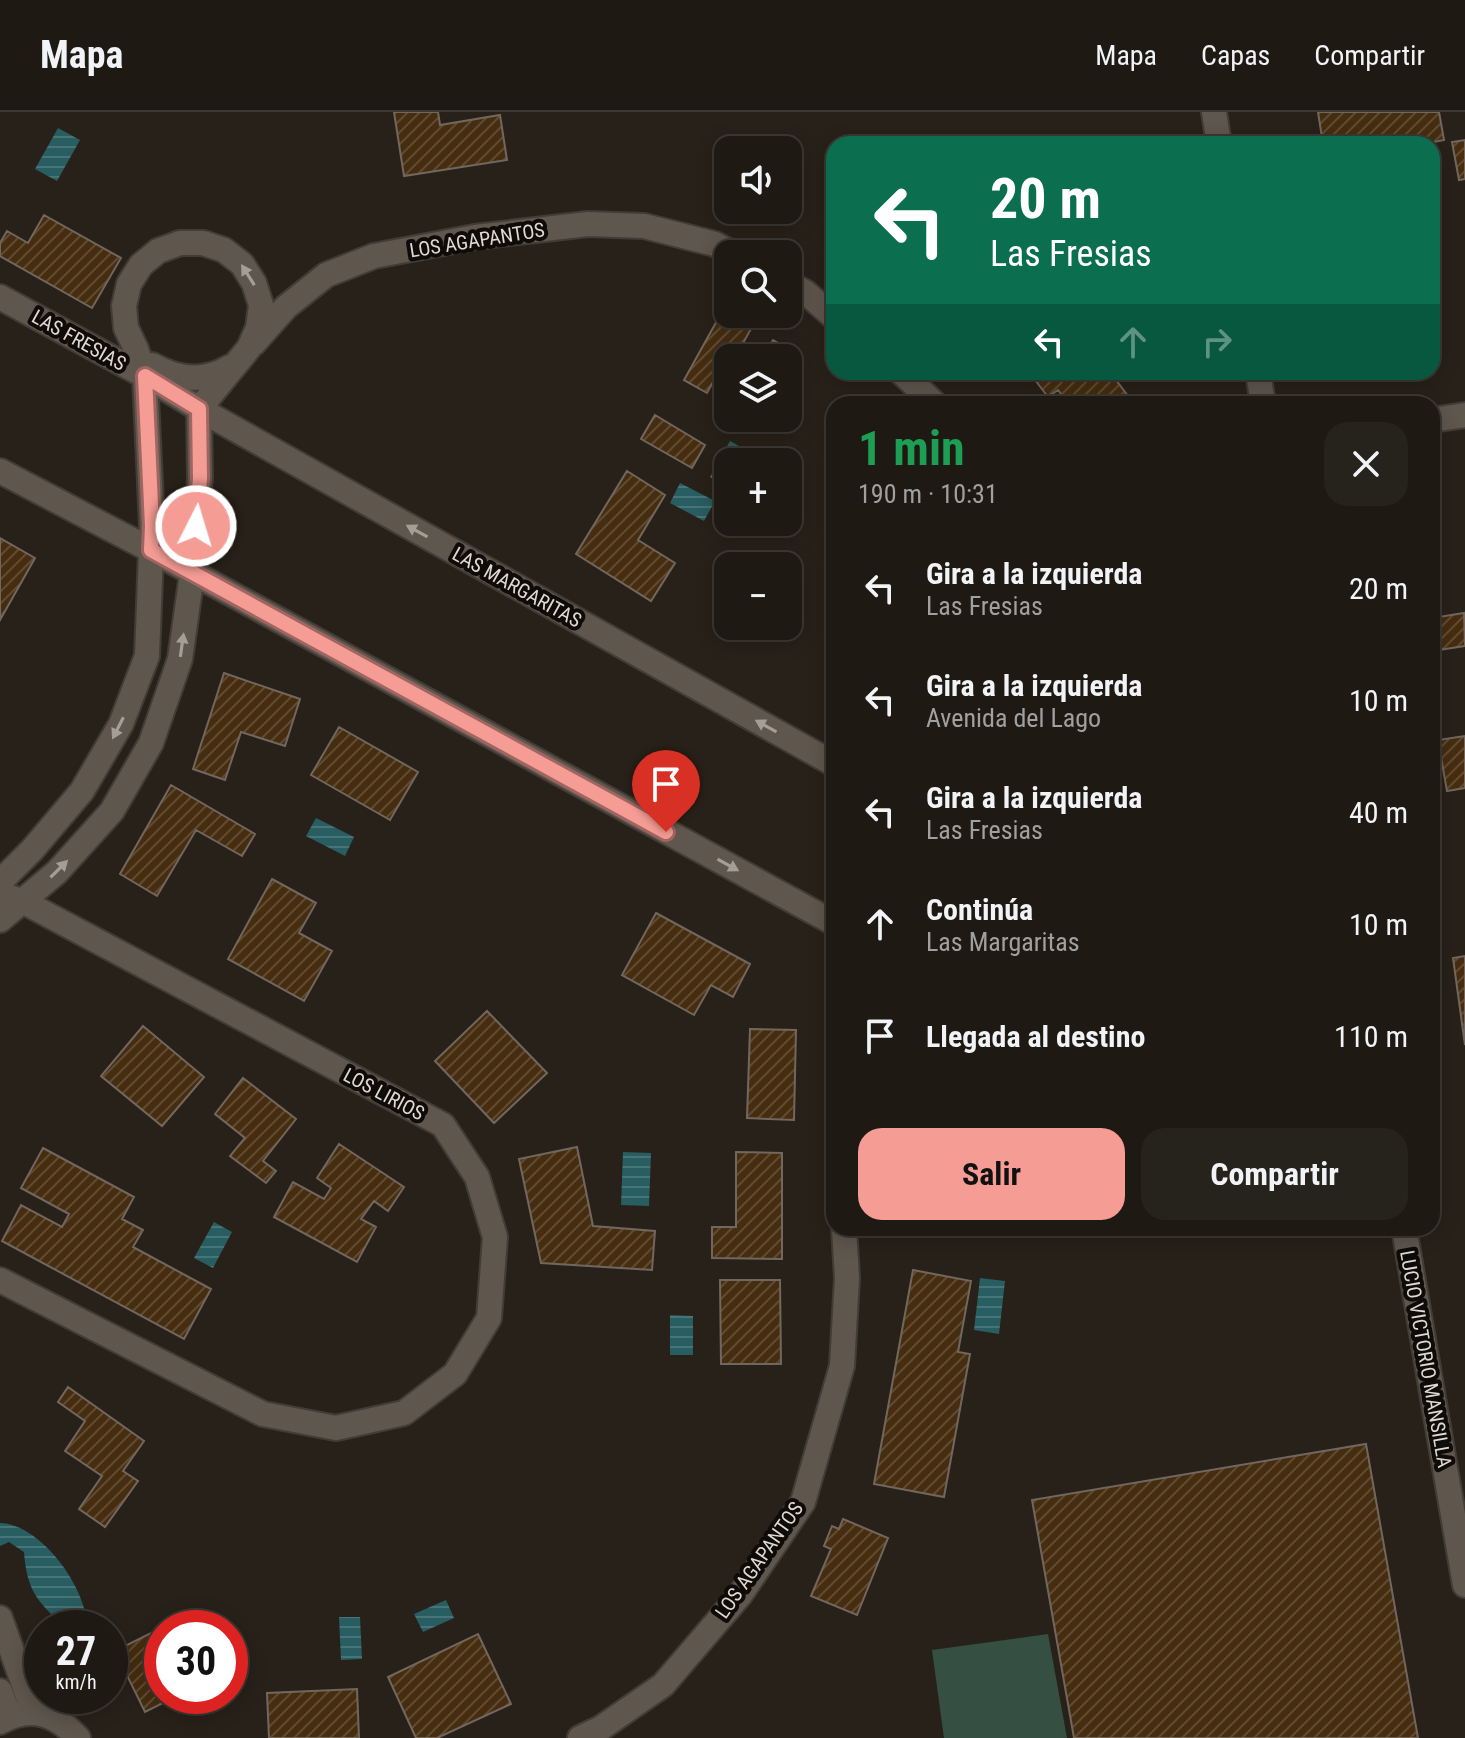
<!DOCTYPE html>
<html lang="es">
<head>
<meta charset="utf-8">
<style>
	body { margin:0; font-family:"Roboto Condensed",sans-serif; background:#26221c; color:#f1f3f6; height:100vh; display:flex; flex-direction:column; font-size:30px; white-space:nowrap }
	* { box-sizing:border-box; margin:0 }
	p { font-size:26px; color:#a1a0a0 }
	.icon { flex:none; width:44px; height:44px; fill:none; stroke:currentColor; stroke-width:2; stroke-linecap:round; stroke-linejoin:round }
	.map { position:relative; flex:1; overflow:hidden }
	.drawer { position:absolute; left:826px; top:284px; width:614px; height:840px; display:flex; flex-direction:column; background:#1e1913; border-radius:24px; box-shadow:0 4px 20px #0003,0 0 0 2px #3c3833 }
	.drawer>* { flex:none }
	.banner { position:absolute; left:826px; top:24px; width:614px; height:244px; border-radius:24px; box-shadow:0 4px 20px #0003,0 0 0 2px #3c3833; background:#0b6e4f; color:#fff; overflow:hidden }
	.controls { position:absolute; left:714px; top:24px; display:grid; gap:16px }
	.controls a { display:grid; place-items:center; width:88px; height:88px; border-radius:16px; background:#1e1913; box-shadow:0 4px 20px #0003,0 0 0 2px #3c3833; font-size:40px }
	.speed { position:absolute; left:24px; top:1498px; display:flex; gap:16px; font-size:40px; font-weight:700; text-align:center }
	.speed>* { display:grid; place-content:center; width:104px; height:104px; border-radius:50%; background:#1e1913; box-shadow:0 4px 20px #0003,0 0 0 2px #3c3833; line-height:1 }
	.speed small { font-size:20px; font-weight:400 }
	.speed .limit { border:12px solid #d22; background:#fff; color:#111 }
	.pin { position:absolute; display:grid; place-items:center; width:68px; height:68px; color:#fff; margin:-82px -34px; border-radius:50% 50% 50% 0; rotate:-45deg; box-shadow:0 0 8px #0007 }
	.pin .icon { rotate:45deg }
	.me { position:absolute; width:88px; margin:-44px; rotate:5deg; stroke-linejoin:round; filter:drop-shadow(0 0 6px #0008) }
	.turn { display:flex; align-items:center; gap:28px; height:168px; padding:0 32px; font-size:36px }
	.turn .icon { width:104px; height:104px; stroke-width:2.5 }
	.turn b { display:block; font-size:56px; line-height:68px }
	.lanes { display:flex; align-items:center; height:76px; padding:0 32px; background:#0003; justify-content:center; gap:40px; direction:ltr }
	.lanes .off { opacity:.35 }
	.round { display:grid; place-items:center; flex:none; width:84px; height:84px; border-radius:24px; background:#26221c }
	.headline { display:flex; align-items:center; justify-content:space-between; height:136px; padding:0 32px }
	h1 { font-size:48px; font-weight:700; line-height:60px; color:#1e9e55 }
	.primary-button { display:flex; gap:16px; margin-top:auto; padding:16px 32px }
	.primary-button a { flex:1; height:92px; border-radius:24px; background:#f59c94; color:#111; font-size:32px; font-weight:700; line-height:92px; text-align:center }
	.primary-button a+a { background:#26221c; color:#f1f3f6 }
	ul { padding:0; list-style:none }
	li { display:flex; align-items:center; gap:24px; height:112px; padding:0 32px }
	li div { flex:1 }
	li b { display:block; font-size:30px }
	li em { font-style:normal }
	header { display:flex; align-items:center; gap:48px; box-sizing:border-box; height:112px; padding:0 40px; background:#1e1913; border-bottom:2px solid #3c3833 }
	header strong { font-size:38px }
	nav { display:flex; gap:44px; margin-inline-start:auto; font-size:28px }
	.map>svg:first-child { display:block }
	.grass { fill:#355042 }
	.water { fill:url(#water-rules) }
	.building { fill:url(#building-hatch); stroke:#71675e; stroke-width:2 }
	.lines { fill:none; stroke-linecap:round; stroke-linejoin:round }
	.street-casing { stroke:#423c36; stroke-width:28 }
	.street { stroke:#5f564d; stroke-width:24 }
	.oneway { fill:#a59e97 }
	.route-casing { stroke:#9f6560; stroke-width:20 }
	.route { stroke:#f59c94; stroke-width:14 }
	.labels { text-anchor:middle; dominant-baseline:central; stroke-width:8; stroke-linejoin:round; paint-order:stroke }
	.street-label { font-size:20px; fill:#dfd9d4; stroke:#0e0b08 }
</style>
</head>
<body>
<header>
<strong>Mapa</strong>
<nav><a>Mapa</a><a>Capas</a><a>Compartir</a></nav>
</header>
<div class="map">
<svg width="1465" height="1626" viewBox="0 0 1465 1626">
	<defs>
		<pattern id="water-rules" width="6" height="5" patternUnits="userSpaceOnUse" patternTransform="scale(2)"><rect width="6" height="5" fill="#285d61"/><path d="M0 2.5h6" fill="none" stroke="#477477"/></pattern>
		<pattern id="building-hatch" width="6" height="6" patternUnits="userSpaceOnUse" patternTransform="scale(2)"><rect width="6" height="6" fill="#462d10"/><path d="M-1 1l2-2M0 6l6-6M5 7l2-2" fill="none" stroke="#604b32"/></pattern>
	</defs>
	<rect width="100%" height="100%" fill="#282119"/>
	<path class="grass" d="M1048,1522L1067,1626H944L932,1538Z"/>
	<path class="water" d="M58,16L80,28L57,69L35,57Z
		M730,329L750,340L744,350H728V375L710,365Z
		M680,371L715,389L704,409L670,391Z
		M316,706L354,725L345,744L306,724Z
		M623,1040L651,1041L649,1094L621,1093Z
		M214,1110L232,1120L213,1156L194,1146Z
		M980,1166L1005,1169L999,1222L974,1218Z
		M670,1203L693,1204V1243H670Z
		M0,1411C41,1412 88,1477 87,1516H66C38,1490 27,1480 24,1440L9,1430L0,1434Z
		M446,1488L454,1506L423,1520L414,1502Z
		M339,1505H360L362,1547L341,1548Z"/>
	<path class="building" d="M394,0H438L440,13L500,3L507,48L404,64Z
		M1318,0H1439L1444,28L1424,32H1323Z
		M1465,28V67L1459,68L1452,30Z
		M44,103L121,146L92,196L0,144V131L7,119L28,131Z
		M724,196L728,198V202H735L753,213L741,235L760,246H728V267L718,261L707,281L684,268Z
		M773,228L798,242L788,258V246H763Z
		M1029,260H1110L1134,292H1069L1058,278L1048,285Z
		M655,303L705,333L692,356L641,327Z
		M627,359L665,383L638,428L675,451L651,489L576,442Z
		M0,426L35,446L0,508Z
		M1464,501L1465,534L1432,539V506Z
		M224,561L300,587L285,634L241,620L225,668L193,657Z
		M339,615L418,660L390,708L311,663Z
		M1465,624V676L1447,679L1438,628Z
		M171,673L255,722L242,744L196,718L157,784L120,762Z
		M272,767L316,791L299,821L332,839L304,889L228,847Z
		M656,801L750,852L733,885L711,873L694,903L622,863Z
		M1465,844V933L1453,846Z
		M487,899L547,961L494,1011L435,949Z
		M143,914L204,965L162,1014L101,964Z
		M750,917L796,918L794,1008L747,1006Z
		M243,966L296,1007L263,1049L276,1059L266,1071L230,1044L245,1026L215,1002Z
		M339,1032L404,1075L388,1099L374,1089L361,1107L376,1115L357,1150L274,1105L293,1070L324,1087L331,1076L317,1066Z
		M577,1035L593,1114L655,1119L652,1158L541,1151L519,1047Z
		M43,1036L134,1085L122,1107L143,1118L133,1135L211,1177L184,1227L2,1129L21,1093L62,1115L69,1102L21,1076Z
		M736,1040L782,1041V1147L712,1146V1115H736Z
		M913,1158L971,1169L958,1240L970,1242L944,1385L874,1372Z
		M720,1168H780L781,1252H721Z
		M68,1275L144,1329L123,1359L138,1369L105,1415L79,1397L102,1364L65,1339L85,1309L58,1290Z
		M1366,1332L1418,1626H1074L1032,1388Z
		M843,1407L888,1426L857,1503L811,1484L831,1437L824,1434L832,1414L839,1417Z
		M161,1516L162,1584H177L145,1600L115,1539Z
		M478,1522L511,1592L437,1626H416L388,1565Z
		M357,1577L359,1626H269L267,1581Z"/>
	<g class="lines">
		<defs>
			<path id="street" d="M1214,0L1219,32
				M788,171L805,180L834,205
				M0,185L145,264L199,297L834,652
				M254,231L286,195L326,163L374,144L475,125L588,112L644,114L715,132L733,142
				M152,253C178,268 204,271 230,255
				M901,260L935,292
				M1258,260L1263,292
				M1432,308L1465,303
				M0,359L151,438L834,811
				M0,770L32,738L82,679L121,612L147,544L152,414L145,264L136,237L126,216L124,194L129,172L141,153L158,139L180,131H203L224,138L242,152L254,171L261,193L258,216L249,236L199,297L200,366L192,462L180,547L151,631L112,699L57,760L0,808
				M1404,1116L1465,1473
				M0,1168L263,1302L336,1316L404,1301L455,1262L489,1206L495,1125L477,1065L443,1013L22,789L9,785
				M0,1506L34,1601
				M0,1579L10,1605
				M0,1610C31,1593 55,1601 78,1626
				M580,1626L601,1616L663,1573L740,1483L803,1390L842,1254L847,1166L844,1116"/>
		</defs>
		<use href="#street" class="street-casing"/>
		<use href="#street" class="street"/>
	</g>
	<defs><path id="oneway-solid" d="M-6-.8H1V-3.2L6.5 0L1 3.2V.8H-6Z" transform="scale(2)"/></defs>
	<g class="oneway">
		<use href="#oneway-solid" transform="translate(248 163) rotate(-122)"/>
		<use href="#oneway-solid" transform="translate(417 419) rotate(-151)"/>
		<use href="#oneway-solid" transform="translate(182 533) rotate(-82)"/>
		<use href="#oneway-solid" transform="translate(766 614) rotate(-151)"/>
		<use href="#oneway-solid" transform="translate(118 616) rotate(117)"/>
		<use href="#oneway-solid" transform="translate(728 753) rotate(29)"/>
		<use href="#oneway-solid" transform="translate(59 757) rotate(-45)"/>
	</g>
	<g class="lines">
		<defs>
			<path id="route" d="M196,414L200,366L199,297L145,264L152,414L151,438L666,720"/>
		</defs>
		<use href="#route" class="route-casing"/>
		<use href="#route" class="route"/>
	</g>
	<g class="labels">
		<g class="street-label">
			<text transform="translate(477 128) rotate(-9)">LOS AGAPANTOS</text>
			<text transform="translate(79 228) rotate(29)">LAS FRESIAS</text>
			<text transform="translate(517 475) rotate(29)">LAS MARGARITAS</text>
			<text transform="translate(384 982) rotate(28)">LOS LIRIOS</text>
			<text transform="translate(1426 1247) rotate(80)">LUCIO VICTORIO MANSILLA</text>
			<text transform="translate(759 1448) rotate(-55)">LOS AGAPANTOS</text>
		</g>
	</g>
</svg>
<div class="controls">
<a><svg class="icon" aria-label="sound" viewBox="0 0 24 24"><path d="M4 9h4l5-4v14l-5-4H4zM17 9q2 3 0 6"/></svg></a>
<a><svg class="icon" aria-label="search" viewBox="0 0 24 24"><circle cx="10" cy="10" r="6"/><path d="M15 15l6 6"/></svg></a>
<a><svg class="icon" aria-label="layers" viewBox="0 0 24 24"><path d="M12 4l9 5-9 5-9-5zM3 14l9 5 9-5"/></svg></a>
<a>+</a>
<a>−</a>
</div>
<div class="speed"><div>27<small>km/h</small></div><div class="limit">30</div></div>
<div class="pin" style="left:666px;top:720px;background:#d93025"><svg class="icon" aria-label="arrive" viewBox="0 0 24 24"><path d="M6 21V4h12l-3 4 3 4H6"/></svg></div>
<svg class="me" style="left:196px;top:414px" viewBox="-20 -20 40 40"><circle r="17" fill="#f59c94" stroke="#fff" stroke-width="3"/><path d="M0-11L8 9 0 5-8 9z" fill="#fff"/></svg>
<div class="banner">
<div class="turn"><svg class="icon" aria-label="left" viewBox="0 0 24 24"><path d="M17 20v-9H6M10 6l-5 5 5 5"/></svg><div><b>20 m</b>Las Fresias</div></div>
<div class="lanes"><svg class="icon" aria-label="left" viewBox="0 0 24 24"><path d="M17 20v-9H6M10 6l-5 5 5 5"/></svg><svg class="icon off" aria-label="ahead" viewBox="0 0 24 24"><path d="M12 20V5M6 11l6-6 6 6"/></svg><svg class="icon off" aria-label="right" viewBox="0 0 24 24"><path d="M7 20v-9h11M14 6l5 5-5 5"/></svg></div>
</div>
<section class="drawer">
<div class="headline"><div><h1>1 min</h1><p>190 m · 10:31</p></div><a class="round"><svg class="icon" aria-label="close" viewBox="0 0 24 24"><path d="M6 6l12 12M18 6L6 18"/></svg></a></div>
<ul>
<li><svg class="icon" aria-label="left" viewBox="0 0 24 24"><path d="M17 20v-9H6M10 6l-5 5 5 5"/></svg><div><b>Gira a la izquierda</b><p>Las Fresias</p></div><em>20 m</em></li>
<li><svg class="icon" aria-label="left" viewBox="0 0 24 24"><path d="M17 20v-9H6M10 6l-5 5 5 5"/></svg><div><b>Gira a la izquierda</b><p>Avenida del Lago</p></div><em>10 m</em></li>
<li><svg class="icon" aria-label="left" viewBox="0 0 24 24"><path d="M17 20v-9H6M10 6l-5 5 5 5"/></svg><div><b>Gira a la izquierda</b><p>Las Fresias</p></div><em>40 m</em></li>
<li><svg class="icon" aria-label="ahead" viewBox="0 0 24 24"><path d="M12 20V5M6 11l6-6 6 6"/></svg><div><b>Continúa</b><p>Las Margaritas</p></div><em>10 m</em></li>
<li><svg class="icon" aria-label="arrive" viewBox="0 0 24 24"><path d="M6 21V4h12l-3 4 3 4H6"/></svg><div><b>Llegada al destino</b></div><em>110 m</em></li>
</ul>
<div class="primary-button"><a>Salir</a><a>Compartir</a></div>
</section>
</div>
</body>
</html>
